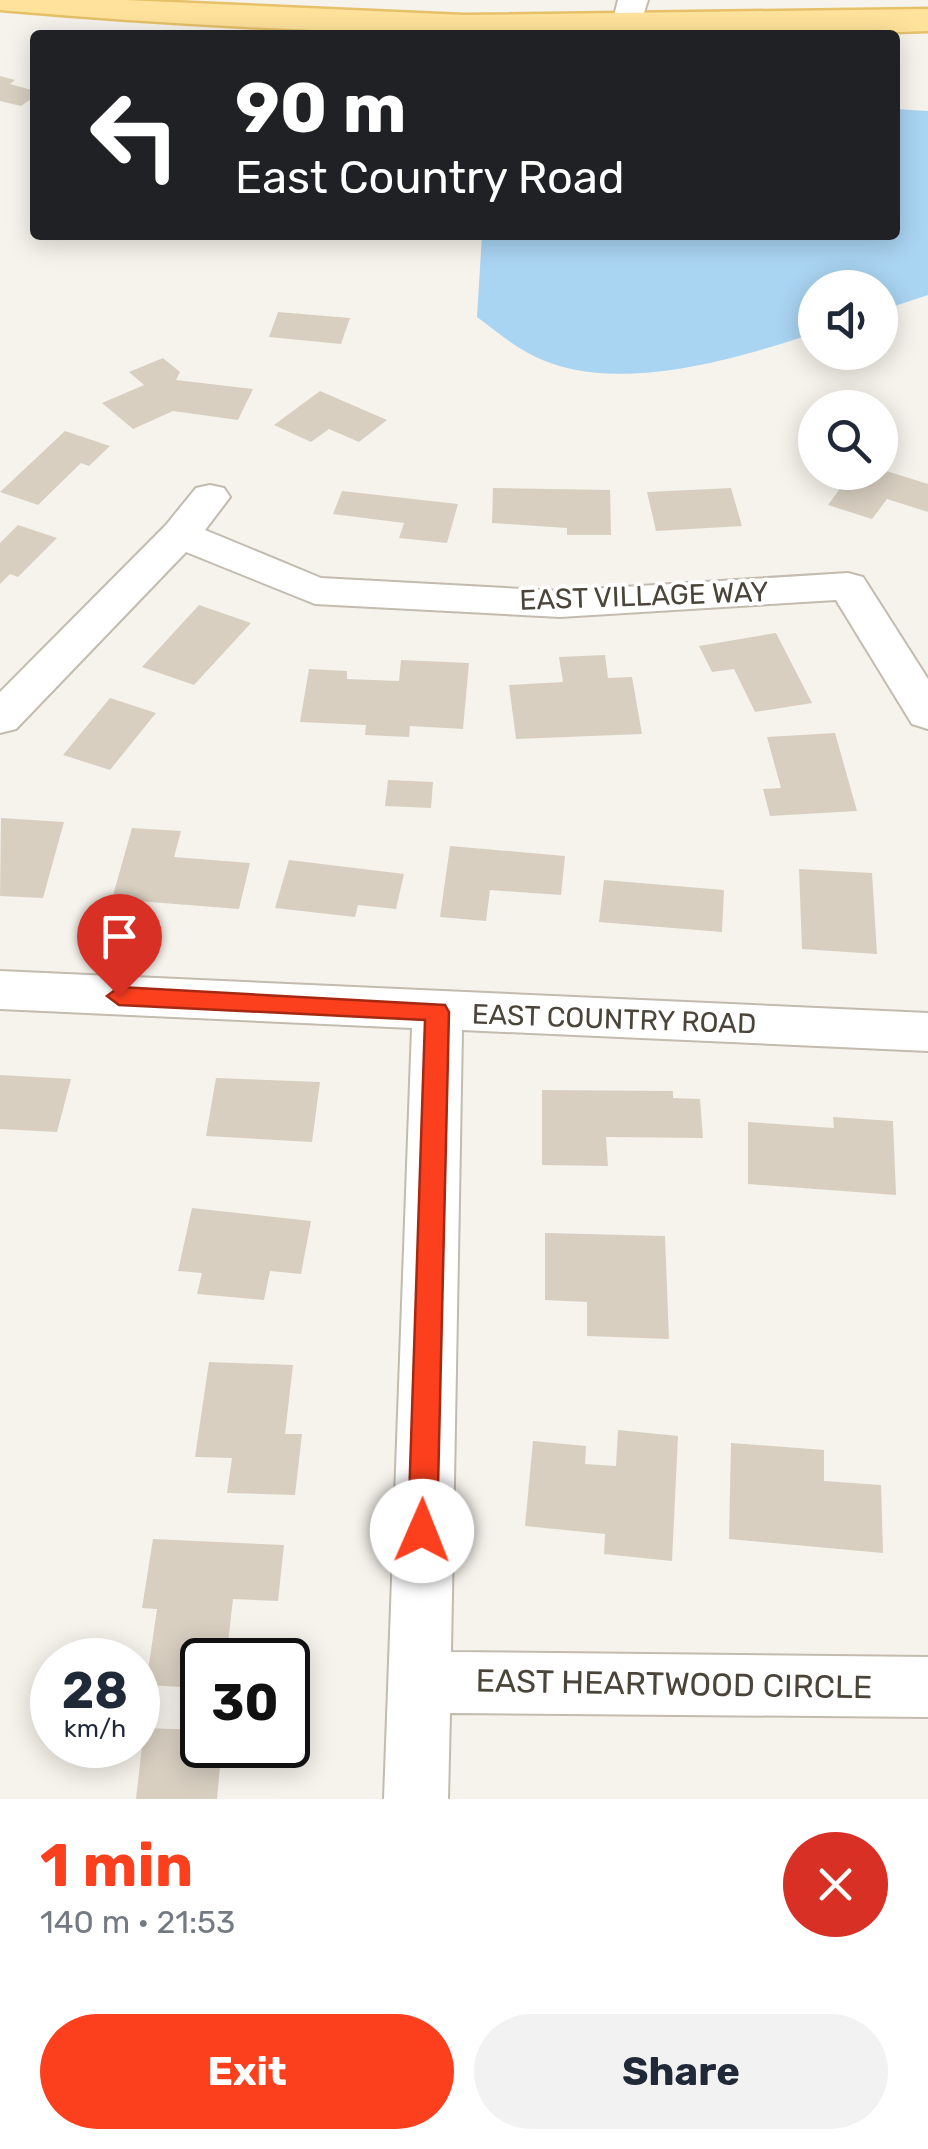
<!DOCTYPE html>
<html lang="en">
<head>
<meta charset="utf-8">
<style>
	body { margin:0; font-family:Rubik,sans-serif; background:#f2f2f3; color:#1f2937; height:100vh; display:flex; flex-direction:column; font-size:38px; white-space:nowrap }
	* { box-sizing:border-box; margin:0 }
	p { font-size:32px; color:#747a83 }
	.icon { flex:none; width:55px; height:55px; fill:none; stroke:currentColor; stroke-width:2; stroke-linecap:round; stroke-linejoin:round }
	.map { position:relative; height:1799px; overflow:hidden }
	.panel { display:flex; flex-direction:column; background:#fff; flex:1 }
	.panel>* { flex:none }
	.guide { position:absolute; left:30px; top:30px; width:870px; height:210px; border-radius:10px; box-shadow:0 5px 25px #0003; background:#202124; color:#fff; overflow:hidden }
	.controls { position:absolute; left:798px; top:270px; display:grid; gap:20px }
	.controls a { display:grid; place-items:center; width:100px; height:100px; border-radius:50%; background:#fff; box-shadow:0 5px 25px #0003; font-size:50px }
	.speed { position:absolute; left:30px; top:1638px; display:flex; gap:20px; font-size:50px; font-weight:700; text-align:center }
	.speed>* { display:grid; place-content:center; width:130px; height:130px; border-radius:50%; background:#fff; box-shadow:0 5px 25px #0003; line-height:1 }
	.speed small { font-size:25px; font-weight:400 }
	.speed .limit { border:5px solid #111; border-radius:15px; background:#fff; color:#111 }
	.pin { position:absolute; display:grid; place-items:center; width:85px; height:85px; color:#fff; margin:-102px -42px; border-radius:50% 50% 50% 0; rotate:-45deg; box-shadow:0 0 10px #0007 }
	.pin .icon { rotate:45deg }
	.me { position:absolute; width:110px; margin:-55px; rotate:1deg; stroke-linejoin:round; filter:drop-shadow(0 0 8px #0008) }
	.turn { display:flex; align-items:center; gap:35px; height:210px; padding:0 40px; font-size:45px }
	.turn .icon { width:130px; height:130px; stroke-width:2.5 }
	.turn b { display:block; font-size:70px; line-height:85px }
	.round { display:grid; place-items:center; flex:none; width:105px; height:105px; border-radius:52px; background:#f2f2f3 }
	.overview { display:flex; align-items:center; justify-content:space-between; height:170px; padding:0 40px }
	h1 { font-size:60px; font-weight:700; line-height:75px; color:#fc3f1d }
	.action { display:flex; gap:20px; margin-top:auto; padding:20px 40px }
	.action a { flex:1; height:115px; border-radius:60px; background:#fc3f1d; color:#fff; font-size:40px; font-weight:700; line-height:115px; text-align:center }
	.action a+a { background:#f2f2f3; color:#1f2937 }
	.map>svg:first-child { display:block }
	.water { fill:#a9d4f2 }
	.building { fill:#d8cfc1 }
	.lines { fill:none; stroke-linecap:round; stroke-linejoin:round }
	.minor-casing { stroke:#c2bbae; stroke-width:4 }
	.primary-casing { stroke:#e6c16a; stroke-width:5 }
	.minor { fill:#fff; fill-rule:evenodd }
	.primary { fill:#ffe39c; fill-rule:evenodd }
	.route { fill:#fc3f1d; stroke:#a42913; stroke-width:2.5 }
	.labels { text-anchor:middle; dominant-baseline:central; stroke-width:8; stroke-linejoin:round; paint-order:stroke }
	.street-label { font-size:28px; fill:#4b4439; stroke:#fff }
	.near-street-label { font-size:32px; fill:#4b4439; stroke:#fff }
</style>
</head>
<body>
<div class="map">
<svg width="928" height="1799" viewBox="0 0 928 1799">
	<rect width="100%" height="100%" fill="#f6f3ec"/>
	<path class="water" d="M895,109L928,111V295L880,311V288H815V333C733,360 608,398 528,353C510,343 493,329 477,317L482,235H895Z"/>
	<path class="building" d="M0,76L15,80L10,84L35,91V96L21,106L0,101Z
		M278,312L350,318L341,344L269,337Z
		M163,358L180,372L176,380L253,389L238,420L173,411L133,429L102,403L144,385L129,372Z
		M320,391L387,420L359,442L329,429L311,442L274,425Z
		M65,431L110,446L89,466L81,463L38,505L0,492Z
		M880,469L928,484V512L887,499L872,519L828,505L852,472Z
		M493,488L610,490L611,535H567V528L492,523Z
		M731,488L742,526L656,531L647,492Z
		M342,491L458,504L447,543L399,538L404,523L333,514Z
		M18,525L57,538L18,577L10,574L0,584V543Z
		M199,605L251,623L194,685L142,667Z
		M776,633L812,703L755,712L734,669L712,672L699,646Z
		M605,655L608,678L632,677L642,734L516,739L509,685L563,682L559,657Z
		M401,660L469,663L463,729L410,726L409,737L365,735L366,725L300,722L309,669L347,671V679L399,681Z
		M110,698L156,713L110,770L63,755Z
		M835,733L857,811L770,816L763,789L781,788L767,737Z
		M388,780L433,782L431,808L385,806Z
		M1,818L64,822L43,898L0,896Z
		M132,828L181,831L174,857L250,863L239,909L112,899Z
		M450,846L565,856L561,895L490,890L486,921L440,917Z
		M289,860L404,874L396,909L358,905L355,917L275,908Z
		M799,869L872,873L877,954L802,949Z
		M604,880L724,890L722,932L599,922Z
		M0,1075L71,1079L57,1132L0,1129Z
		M216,1078L320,1082L312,1142L206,1136Z
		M542,1090L673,1091V1098L700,1099L703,1138L606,1137L608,1166L542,1165Z
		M833,1117L893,1121L896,1195L748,1184V1122L834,1128Z
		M192,1208L311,1221L301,1274L270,1271L264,1300L197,1294L202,1273L178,1271Z
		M545,1233L665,1236L669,1339L587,1336V1302L545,1300Z
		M209,1362L293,1365L285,1434H302L295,1495L227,1493L232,1458L195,1457Z
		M618,1430L678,1436L672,1561L604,1554L605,1534L525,1526L533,1441L586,1446L585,1464L616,1466Z
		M731,1443L824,1450V1481L881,1485L883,1553L729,1539Z
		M153,1539L284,1545L278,1601L233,1599L226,1660H202V1688L146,1685L157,1609L142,1608Z
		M144,1728L202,1730V1745H222L217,1799H136Z"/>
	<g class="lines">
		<defs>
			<path id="minor" d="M618,0H648L637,35H617L611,28Z
				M210,485L224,488L230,497L205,530L321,578L560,591L848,573L863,577L928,679V729L912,724L836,600L560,617L315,604L186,552L16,729L0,733V692L166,525L196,488Z
				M0,971L928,1013V1051L462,1030L451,1652L928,1657V1717L450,1713L448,1799H384L412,1028L0,1009Z"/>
			<path id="primary" d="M0,0H124L464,15L928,9V31C618,42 309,37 0,10Z"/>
		</defs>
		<use href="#minor" class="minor-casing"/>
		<use href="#primary" class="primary-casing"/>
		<use href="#minor" class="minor"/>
		<use href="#primary" class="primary"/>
	</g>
	<path class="route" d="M119,987L445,1005L449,1012L437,1531L432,1540L422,1544L412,1540L408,1531L425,1020L119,1005L107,996Z"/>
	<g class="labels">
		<g class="street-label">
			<text transform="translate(644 596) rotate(-2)">EAST VILLAGE WAY</text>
			<text transform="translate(614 1019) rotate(2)">EAST COUNTRY ROAD</text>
		</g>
		<g class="near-street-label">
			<text transform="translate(674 1684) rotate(1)">EAST HEARTWOOD CIRCLE</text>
		</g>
	</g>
</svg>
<div class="controls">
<a><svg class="icon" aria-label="sound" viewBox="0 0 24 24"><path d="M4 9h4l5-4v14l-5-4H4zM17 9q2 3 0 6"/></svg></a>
<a><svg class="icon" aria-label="search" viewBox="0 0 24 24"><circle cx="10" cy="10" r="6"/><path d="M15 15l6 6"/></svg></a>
</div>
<div class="speed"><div>28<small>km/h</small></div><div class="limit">30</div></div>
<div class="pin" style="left:119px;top:996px;background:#d93025"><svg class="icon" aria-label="arrive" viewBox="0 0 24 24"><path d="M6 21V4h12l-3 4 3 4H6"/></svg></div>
<svg class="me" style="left:422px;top:1531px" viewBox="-20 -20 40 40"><circle r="19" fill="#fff"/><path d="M0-13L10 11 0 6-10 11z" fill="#fc3f1d"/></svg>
<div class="guide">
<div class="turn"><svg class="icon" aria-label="left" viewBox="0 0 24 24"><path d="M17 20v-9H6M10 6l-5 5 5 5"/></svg><div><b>90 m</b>East Country Road</div></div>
</div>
</div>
<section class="panel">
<div class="overview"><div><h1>1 min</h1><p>140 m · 21:53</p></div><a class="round" style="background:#d93025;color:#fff"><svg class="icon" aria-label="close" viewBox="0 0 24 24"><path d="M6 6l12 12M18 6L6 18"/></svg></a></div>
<div class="action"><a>Exit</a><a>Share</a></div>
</section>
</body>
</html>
